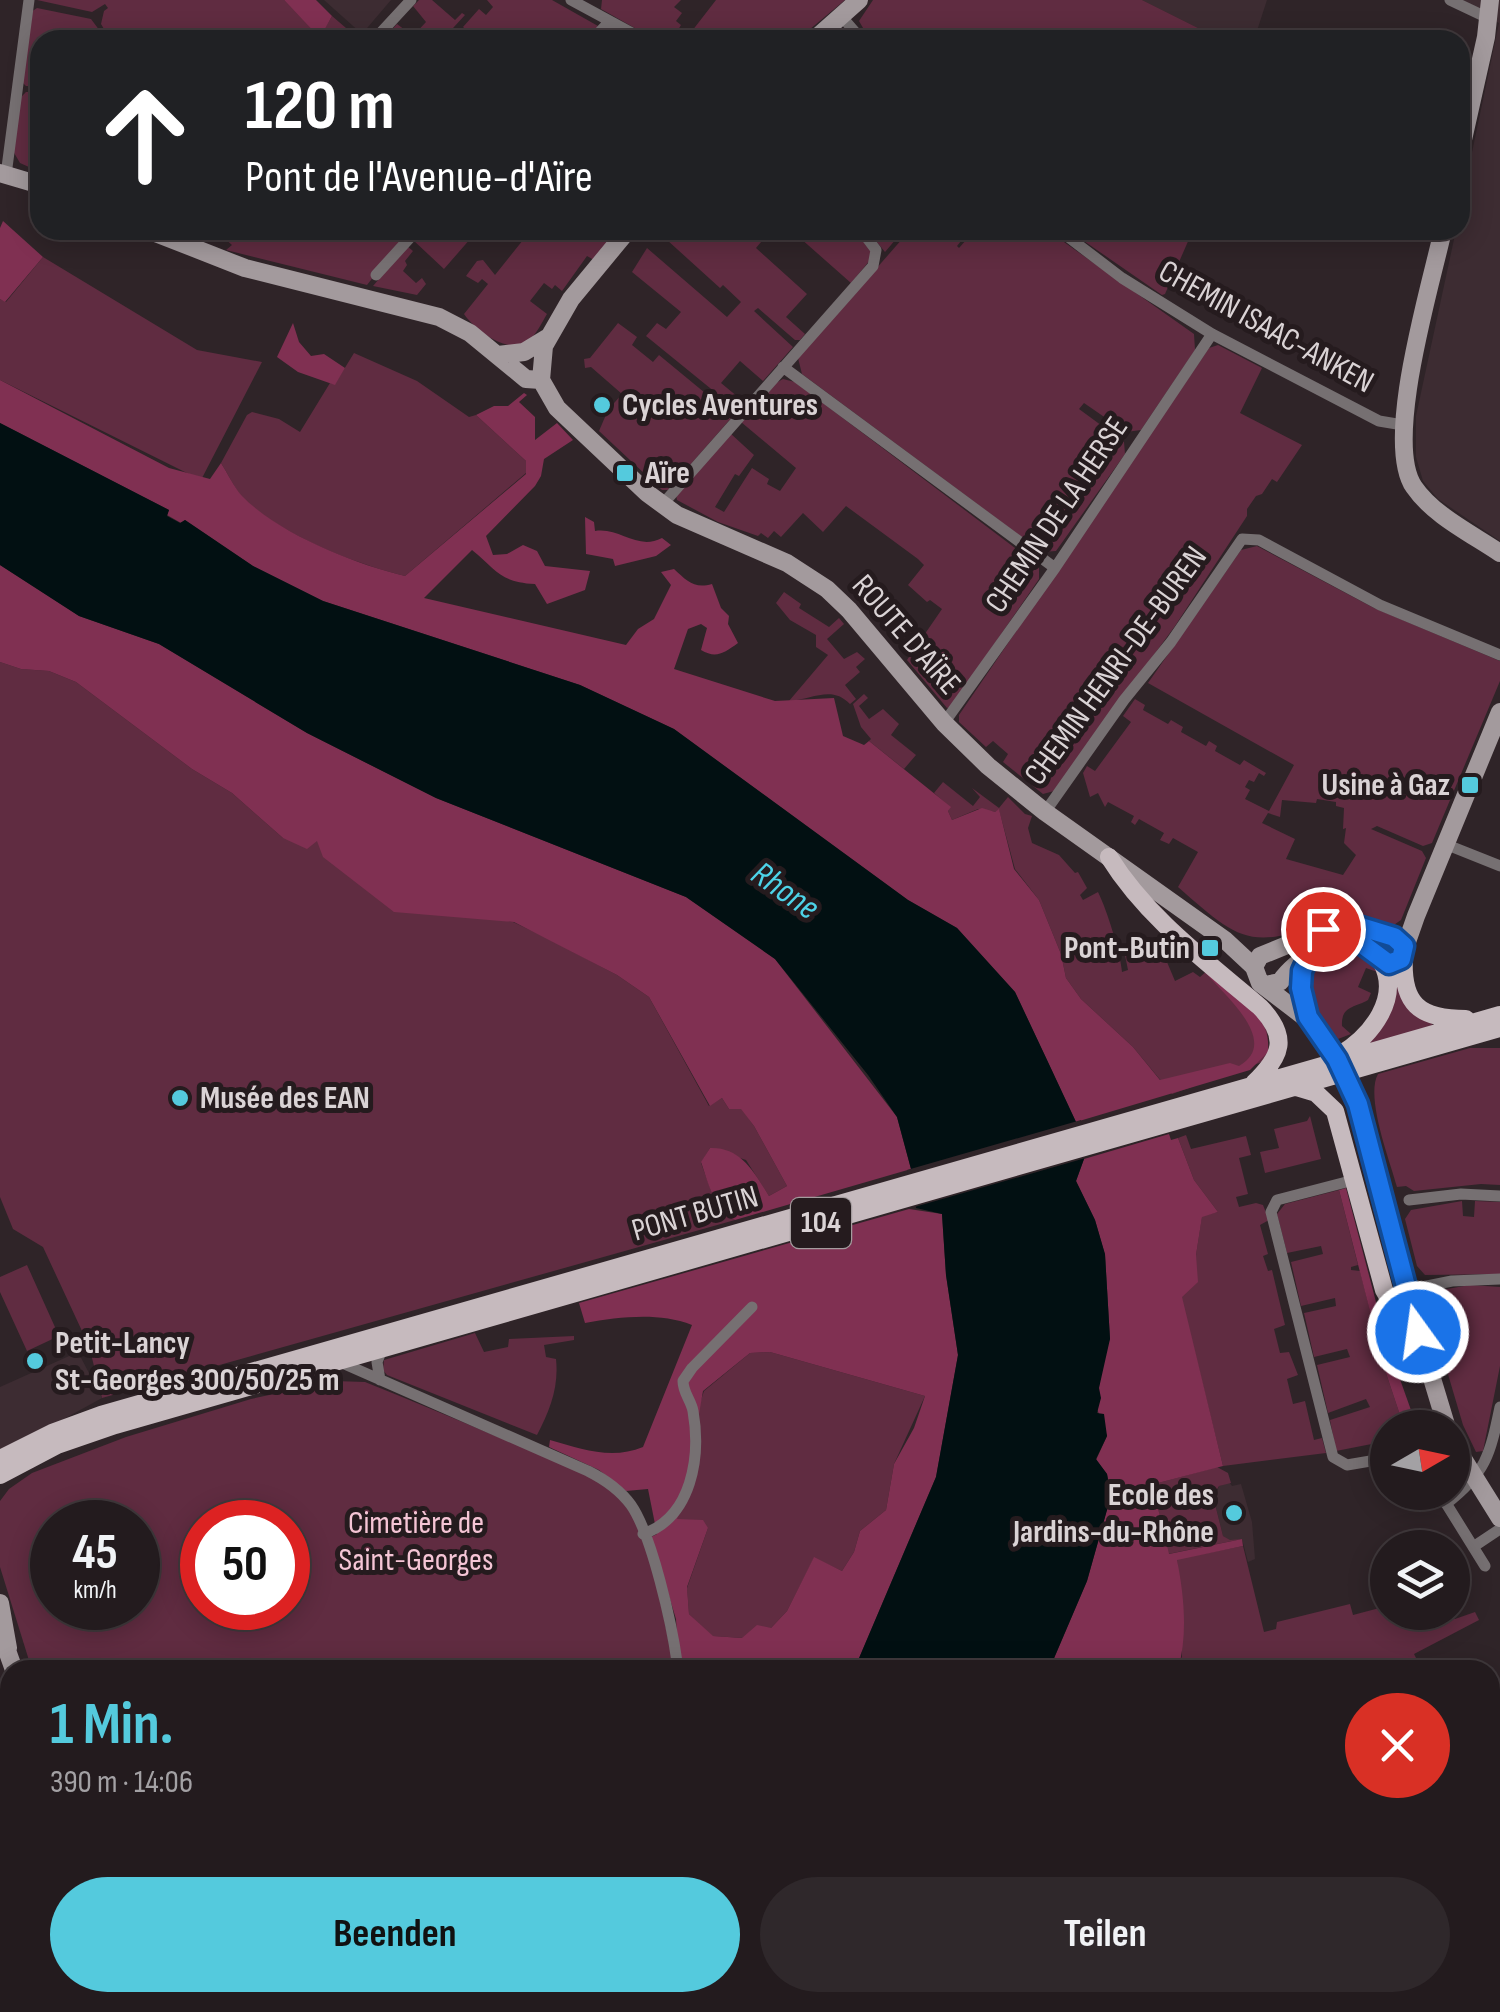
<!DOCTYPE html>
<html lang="de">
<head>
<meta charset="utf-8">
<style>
	body { margin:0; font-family:"Sofia Sans Condensed",sans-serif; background:#2f282b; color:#f1f3f6; height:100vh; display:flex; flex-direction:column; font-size:38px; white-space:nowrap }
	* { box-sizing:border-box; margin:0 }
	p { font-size:32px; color:#a3a1a4 }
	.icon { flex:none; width:55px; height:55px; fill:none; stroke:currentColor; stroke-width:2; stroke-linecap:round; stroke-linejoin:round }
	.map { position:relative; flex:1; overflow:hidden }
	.sheet { position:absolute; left:0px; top:1660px; width:1500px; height:352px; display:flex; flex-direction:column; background:#231b1e; border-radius:30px 30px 0 0; box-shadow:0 5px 25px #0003,0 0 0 2px #40393c }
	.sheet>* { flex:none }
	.guide { position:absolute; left:30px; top:30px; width:1440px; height:210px; border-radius:30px; box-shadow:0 5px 25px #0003,0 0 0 2px #40393c; background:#202124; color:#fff; overflow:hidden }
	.needle { width:65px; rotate:81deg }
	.controls { position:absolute; left:1370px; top:1410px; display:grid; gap:20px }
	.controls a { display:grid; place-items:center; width:100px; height:100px; border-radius:50%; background:#231b1e; box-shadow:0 5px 25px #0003,0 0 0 2px #40393c; font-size:50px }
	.speed { position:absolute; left:30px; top:1500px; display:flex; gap:20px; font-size:50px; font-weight:700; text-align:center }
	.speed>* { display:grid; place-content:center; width:130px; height:130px; border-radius:50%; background:#231b1e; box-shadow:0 5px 25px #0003,0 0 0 2px #40393c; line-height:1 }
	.speed small { font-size:25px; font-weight:400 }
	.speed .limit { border:15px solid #d22; background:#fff; color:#111 }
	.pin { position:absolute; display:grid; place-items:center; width:85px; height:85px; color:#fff; margin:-42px; border:5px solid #fff; border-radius:50%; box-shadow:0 2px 10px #0007 }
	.me { position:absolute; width:110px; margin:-55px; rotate:346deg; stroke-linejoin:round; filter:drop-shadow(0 0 8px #0008) }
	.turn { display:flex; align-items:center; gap:35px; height:210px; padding:0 50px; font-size:45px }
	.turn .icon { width:130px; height:130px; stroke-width:2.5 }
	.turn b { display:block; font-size:70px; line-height:85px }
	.round { display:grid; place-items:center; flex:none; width:105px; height:105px; border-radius:52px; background:#2f282b }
	.overview { display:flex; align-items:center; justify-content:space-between; height:170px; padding:0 50px }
	h1 { font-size:60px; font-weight:700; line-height:75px; color:#54cadd }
	.primary-button { display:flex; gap:20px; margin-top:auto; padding:20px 50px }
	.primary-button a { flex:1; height:115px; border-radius:60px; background:#54cadd; color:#111; font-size:40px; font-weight:700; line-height:115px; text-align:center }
	.primary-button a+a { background:#2f282b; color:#f1f3f6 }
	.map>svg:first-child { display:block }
	.built { fill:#3d2c32 }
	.green { fill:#602c41; fill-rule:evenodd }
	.forest { fill:#803052; fill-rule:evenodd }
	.water { fill:#021012 }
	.pier { fill:#2f2428 }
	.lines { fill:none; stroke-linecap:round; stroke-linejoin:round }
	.stream { stroke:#021012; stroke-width:4 }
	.street { stroke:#767072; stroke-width:11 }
	.secondary { stroke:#a39a9d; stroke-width:18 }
	.primary { stroke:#c6babe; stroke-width:18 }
	.secondary-bridge { stroke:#a39a9d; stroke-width:18 }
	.route-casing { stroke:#114b97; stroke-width:25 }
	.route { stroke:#1a73e8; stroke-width:18 }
	.poi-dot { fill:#54cadd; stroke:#251b1e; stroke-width:4 }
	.labels { text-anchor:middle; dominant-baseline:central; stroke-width:10; stroke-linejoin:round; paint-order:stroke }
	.shield { fill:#251b1e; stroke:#a49c9e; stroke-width:2.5 }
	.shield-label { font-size:30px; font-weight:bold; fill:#dad3d5 }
	.street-label { font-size:32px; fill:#dad3d5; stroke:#251b1e }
	.poi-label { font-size:32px; font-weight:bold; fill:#dad3d5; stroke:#251b1e; text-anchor:start }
	.park-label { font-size:32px; fill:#f5c5d5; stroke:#251b1e }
	.water-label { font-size:35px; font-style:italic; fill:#4dd3e8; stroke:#251b1e }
</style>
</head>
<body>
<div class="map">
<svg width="1500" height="2012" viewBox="0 0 1500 2012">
	<rect width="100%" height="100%" fill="#2f2428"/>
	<path class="built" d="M324,0H391L362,34Z
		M1142,0H1267L1254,40H1222Z
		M1455,0H1500V541L1438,499L1423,481L1416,457V416L1456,230H1460V210L1499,23Z
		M78,1352L102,1398L0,1454V1387Z
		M1229,1482L1232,1486L1241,1484L1252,1522L1255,1559L1248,1562L1242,1539L1230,1541L1223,1536L1214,1500L1219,1486Z"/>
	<path class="green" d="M37,0H284L320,37L332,16L360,40H40V86H26L21,81L31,12L37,8L91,19L100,31L104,29L101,24L104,11L108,8L105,4L92,12Z
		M419,0H432L455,20L462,13L465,15L442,40L383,39L397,24L413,36L426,22L413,6Z
		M487,0H552L598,26L586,40H470L473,36L463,27L479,9L486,15L493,7Z
		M602,0H681L674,7L682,13L676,21L681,25L672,40H656L601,9Z
		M716,0H845L797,40H685Z
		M873,0H1142L1222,40H1146L1135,35L1132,40H1064L1055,35L1052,40H1040L1044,31L1023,35L1020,40H870L859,21Z
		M26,92H40V172L20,163L13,151L19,99Z
		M224,230H411L399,237L401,242L367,285L226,250L232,245L224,238L228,234Z
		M421,230H478L444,269L413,240Z
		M531,230H618L594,260L587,256L562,291L555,285L552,289L544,283L530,301L547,314C542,322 536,336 527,342C507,355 474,329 464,314L488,284L482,279L478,283L466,276L477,261L483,260L495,275Z
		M656,230H771L756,248L807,294L786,317L805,334L800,340H795L758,308L754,311L793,347L763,381L740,361L721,383L744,402L737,410L646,336L657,323L666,329L681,312L632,272L647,248L727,317L741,302L723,285L720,288Z
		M791,230H854L872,252L871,259L851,283Z
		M867,230H970L957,246L959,248L975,230H1047L1194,334L1195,350L1141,430L1126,432L1084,403L1079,409L1124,442L1125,454L1056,551L1042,552L802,374L798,358L903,238L902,232L885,252Z
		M1068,230H1193L1165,294L1162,295Z
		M407,246L413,251L405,261L407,265L403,271L416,283L422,278L426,284L417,295L373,286Z
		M43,257L197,350L262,362L201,480L0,380V299L6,302Z
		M618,323L637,337L632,345L653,362L659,355L733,416L668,490H662L599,431L608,410L622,394L591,367L585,368L584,359L590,358Z
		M1218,345L1262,368L1240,413L1302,445L1277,482L1272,479L1262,494L1256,496L1247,509V516L1175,626L1054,791L1043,794L1003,762L1008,754L993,741L986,747L959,722V715L1209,348Z
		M354,353L417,381L469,417L476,415L527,462L526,473L405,576C355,564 279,534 242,497C234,487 228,474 221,463L247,415L252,412L279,419L300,432L330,383L335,384Z
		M783,379L795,382L1039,566V579L951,707L947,708L907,660L942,609L930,600L927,602L908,585L924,565L918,559L846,506L823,532L803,513L781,537L774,531L768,538L761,533L758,536L718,522L677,500L676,495L730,433L754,455L739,476L735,474L715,507L724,512L752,468L769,479L767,484L780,491L796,468L741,422L776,383Z
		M1257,546L1374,608L1500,661V681L1432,843L1423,846L1377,826L1371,829L1422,851L1426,858L1401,920L1388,929L1335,919L1328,912L1323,913L1320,922C1249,954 1232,934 1178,887L1198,852L1173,838L1169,844L1160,840L1164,833L1139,819L1135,825L1131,822L1134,816L1108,802L1105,807L1098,793L1090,797L1083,773L1087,766L1095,771L1131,722L1123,716L1135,699L1145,705L1143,710L1168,724L1171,720L1183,727L1181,732L1206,746L1209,741L1217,746L1215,751L1240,765L1244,760L1266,773L1264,776L1259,773L1254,782L1249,780L1245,787L1250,790L1245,799L1269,811L1294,765L1148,683L1241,550ZM1317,799L1336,802V806L1344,808L1343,829L1346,828L1344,843L1356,855L1343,875L1286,859L1295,839L1262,823L1268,813L1280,817L1282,800L1316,803Z
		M784,592L801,604L799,608L829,627L839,618L844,624L827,639L844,659L857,652L865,659L856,667L860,672L845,685L856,699L850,704C832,685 813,699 789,701L828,655L816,647V635L790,620L776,603Z
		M0,662L21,669L49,671L76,682L192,769L232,793L283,838L317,840L484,917L513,922L545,937L617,975L649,997L709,1106L722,1098L729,1109L741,1108L754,1126L787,1186L769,1196L746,1160L710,1148L701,1163L716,1204L735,1220L102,1398L89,1346L43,1247L13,1229L0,1197Z
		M864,694L868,698L859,706L869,719L883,709L899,724L891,735L916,755L904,769L869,741L871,739L861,727L853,704Z
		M943,782L973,806L980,797L972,788L999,808L1008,797L1025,814L1032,816L1028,828L1032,843L1059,855L1075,873L1078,872L1087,888L1080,895L1083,900L1098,892C1107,910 1121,955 1122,972L1128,970L1124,950L1148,937L1152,944L1156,942L1168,952L1164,955L1175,981L1193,972L1200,977L1208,970L1267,1026L1268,1052L1262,1062L1172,1094L1133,1047L1081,999L1066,978L1061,954L1039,900L1015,869L999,810L995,812L978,809L952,820L948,811L950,807L934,793Z
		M1342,946L1366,953L1380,973L1366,968L1358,987L1371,993L1368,1000C1354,1008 1341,1006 1342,1026L1351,1034L1338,1039C1314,1007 1298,997 1316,957Z
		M1398,969L1434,1027L1367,1047L1391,971Z
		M1470,1048H1500V1185L1481,1184L1414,1191L1406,1186L1397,1187C1390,1161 1365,1097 1378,1074Z
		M1310,1116L1321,1159L1265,1173L1260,1152L1279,1148L1274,1129L1307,1121Z
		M1186,1135L1191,1149L1246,1136L1251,1155L1239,1158L1248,1194L1236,1197L1239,1207L1256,1203L1263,1205L1269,1220L1260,1225L1268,1254L1263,1256L1268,1271L1272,1270L1285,1325L1274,1329L1280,1353L1289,1352L1298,1375L1287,1379L1293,1404L1305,1401L1314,1440L1322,1438L1326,1453L1223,1466L1181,1297L1196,1255L1202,1216L1218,1212L1194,1180L1178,1138Z
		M1339,1190L1358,1265L1351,1267V1270L1360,1271L1385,1370L1404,1427L1388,1428L1387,1441L1336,1451L1330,1420L1370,1407L1366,1399L1328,1413L1317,1365L1350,1357L1347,1349L1314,1357L1304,1313L1336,1306L1335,1298L1301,1306L1291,1262L1323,1254L1321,1246L1287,1253L1277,1214L1285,1204Z
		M1462,1201L1463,1216L1474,1217L1475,1201L1500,1202V1274L1425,1275L1417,1266L1405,1219L1411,1210Z
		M27,1265L59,1336L27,1351L0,1292V1277Z
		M1470,1285L1500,1287V1366L1483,1451L1476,1452L1463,1425L1424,1293Z
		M475,1333L484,1352L508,1347L509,1339L574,1336V1340L544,1345L546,1357L556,1359C559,1387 550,1410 537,1435L387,1375L383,1370L384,1360Z
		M770,1352L925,1396L894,1464L886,1510L860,1531L854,1552L842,1571L814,1558L787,1611L771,1628L743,1638L712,1636L689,1614L687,1588L708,1528L676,1520L683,1506L698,1409L704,1391L750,1353Z
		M334,1381L365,1382C408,1399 451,1417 493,1435C537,1453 598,1469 627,1508C652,1542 665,1628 675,1670H32L0,1567V1501L9,1489L32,1473L126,1437L251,1399ZM52,1522H138V1608H52ZM202,1522H288V1608H202Z
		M1217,1467L1228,1473L1231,1483L1219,1486L1213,1496L1223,1536L1230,1540L1242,1539L1168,1554L1156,1500L1158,1483Z
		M1243,1546L1264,1632L1276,1629L1277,1622L1350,1604L1353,1615L1387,1606L1388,1612L1440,1613L1455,1619L1475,1612L1479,1620L1414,1654L1422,1670H1178L1182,1656L1177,1559Z
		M1500,1717V1962L1490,1965V1722Z
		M598,2002L601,2012H137L134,2003Z"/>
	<path class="forest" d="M284,0H316L332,16L320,38Z
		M3,221L43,257L5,302L0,299V228Z
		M293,323L299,342L311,356L324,354L345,368L335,385L298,372L277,357Z
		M0,380L169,468L210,479L221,463C228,474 234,487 242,496C279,534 355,564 405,576L526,474V461L476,415L494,406H508L524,393L527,395L519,402L535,417V440L557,423L573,440L544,459L541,476L535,486L486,536L493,555L507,554L523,545L537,551L545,566L590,571L585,590L547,604L535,584C499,582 497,570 472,550L424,598L626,645L638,629L654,619L671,585L661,572L674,569C687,581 694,589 712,584L721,608L729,616L728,624L738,643C724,653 716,659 701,650L707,628L701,624L688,629L674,669L775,701L834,698L843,736L864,745L869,741L951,807L948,811L952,820L982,808L995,812L999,809L1014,869L1039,900L1061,954L1066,978L1081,999L1133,1047L1160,1080L1230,1063L1239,1066C1281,1042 1225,996 1205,972C1233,994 1272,1013 1268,1052L1250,1070L1076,1122L1015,992L957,928L908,900L674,729L580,685L323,601L253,566L185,520L181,523L167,515L169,510L0,423Z
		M585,517L594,522L595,531C620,527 637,551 662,538L671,545L656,556L615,566L613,559L586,554Z
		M0,565L79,616L159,644L307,733L436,798L686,897L775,959L897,1117L911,1169L735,1220C713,1207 709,1185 701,1162L710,1148C741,1147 754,1172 769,1196L787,1186L754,1126L741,1109H729L722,1098L710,1106L649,997L617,975L514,922L394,912L323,857L317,841L307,849L283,838L232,793L192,769L76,682L49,671L21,669L0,662Z
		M1169,1134L1171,1140L1178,1138L1194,1180L1218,1212L1202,1217L1196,1255L1198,1282L1182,1297L1223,1466L1158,1483L1156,1500L1169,1554L1242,1539L1243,1546L1177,1560C1184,1595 1188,1634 1178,1670H1049L1087,1581L1111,1495L1107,1474L1096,1460L1107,1436L1096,1406L1104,1353L1110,1339L1105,1255L1095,1220L1076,1181L1084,1159Z
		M1346,1188L1386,1340L1417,1427H1404L1385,1370L1339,1190Z
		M909,1209L942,1214L946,1275L958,1355L936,1477L854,1670H679L676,1619L651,1537L657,1534L648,1489L626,1491L599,1470L549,1447L550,1440C581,1449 612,1460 643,1447L692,1325C658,1312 620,1317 585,1323L579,1303ZM770,1352L925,1396L914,1428L894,1464L886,1510L860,1531L854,1552L842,1571L814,1557L787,1611L771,1628L757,1625L742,1638L713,1636L689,1614L687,1587L708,1528L703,1520L677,1519L683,1506L703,1391L750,1353Z
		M598,2003H756L754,2012H601Z
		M1173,2003H1251L1254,2012H1180Z"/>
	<path class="water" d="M0,423L169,510L167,516L180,523L185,520L253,566L323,601L580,685L674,729L908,900L957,928L1015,992L1048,1062L1076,1122L1084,1159L1076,1181L1095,1220L1105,1254L1110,1339L1099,1388L1101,1398L1097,1413L1104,1414L1107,1436L1096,1459L1107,1474L1111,1496L1087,1581L1049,1670H854L936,1477L958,1355L946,1275L942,1214L916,1208L911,1169L897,1117L868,1075L775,959L686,897L436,798L307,733L159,644L79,616L0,565Z
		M756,2003H904L901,2012H754Z"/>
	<path class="pier" d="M1081,1120L1089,1157L911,1208L907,1170Z"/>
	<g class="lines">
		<path class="stream" d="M1203,2002L1209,2012"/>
		<path class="street" d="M571,0L645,40
			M1450,0L1488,18
			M842,17L862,40
			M374,40L411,0
			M592,40L610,21
			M6,175L29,0
			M1059,230L1122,278L1212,334L1379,421L1403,425
			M376,275L417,230
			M783,367L1055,568
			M662,505L873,266L876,250L861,230
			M944,723L1055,568L1212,334
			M1045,812L1124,700L1171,642L1242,539L1259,540L1380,605L1500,655
			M1445,844L1500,866
			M1354,1180L1277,1200L1271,1212L1333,1457L1347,1465L1388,1458
			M1409,1200L1461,1194L1500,1196
			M1407,1290L1452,1281L1500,1279
			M340,1362L588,1471C604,1479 620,1490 631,1505C652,1535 672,1625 677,1662
			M380,1380L377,1362L382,1349
			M1439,1492L1485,1566
			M1446,1504C1486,1473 1490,1455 1500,1407
			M643,1534C692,1517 701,1457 693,1411C691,1400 683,1393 683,1381L692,1368L752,1307
			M1473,1547L1500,1529
			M0,1881L10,1911
			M122,2002L124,2012
			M1353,2002L1356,2012
			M1499,2012H1500"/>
		<path class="secondary" d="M814,40L859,0
			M1460,153L1486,37L1490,0
			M0,173L40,185
			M148,230L245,268L439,317L470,333L526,379L541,380
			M628,230L571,299L544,346L541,380L557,408L647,493L677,515L787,563L827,589L849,610L944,723L988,766L1045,812L1225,940L1254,967
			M1443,230C1431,285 1383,442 1414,487C1433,515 1472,534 1500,553
			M498,355L524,352L547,338
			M1265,985L1280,982C1295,960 1336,932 1364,945C1374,950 1379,960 1389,964L1401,959L1416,916L1500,712
			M1308,1017L1300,984L1308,958
			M1311,1022L1260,983L1254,967L1260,956L1336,925L1358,926L1394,937L1402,942L1404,951
			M1372,1155L1418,1332L1447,1428
			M1452,1441L1500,1518
			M0,1603L8,1648
			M3,1639L14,1670
			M60,2012L71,2002"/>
		<path class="primary" d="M1109,857C1147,918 1206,961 1260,1007C1289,1037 1282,1056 1254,1083
			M1404,955C1401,1004 1419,1019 1466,1019
			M1340,1055C1371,1036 1402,998 1381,961
			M1296,1087L1316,1093L1335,1111L1384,1290L1427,1365
			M0,1459L52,1433L101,1415L1500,1015
			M0,1475L57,1445L115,1425L1500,1028"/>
		<path class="secondary-bridge" d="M1313,1025C1344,1065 1359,1107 1372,1155"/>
	</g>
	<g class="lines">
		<defs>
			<path id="route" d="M1323,929L1358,926L1394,937L1404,946L1401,959L1389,964L1362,944L1346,941L1330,944L1308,958L1302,971L1301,988L1308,1017L1337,1059L1358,1104L1418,1332"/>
		</defs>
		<use href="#route" class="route-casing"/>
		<use href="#route" class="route"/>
	</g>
	<g class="poi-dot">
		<circle cx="602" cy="405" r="10"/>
		<rect x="615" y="463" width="20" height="20" rx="5"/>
		<rect x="1460" y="775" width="20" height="20" rx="5"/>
		<rect x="1200" y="938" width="20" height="20" rx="5"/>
		<circle cx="180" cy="1098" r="10"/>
		<circle cx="35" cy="1361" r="10"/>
		<circle cx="1234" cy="1513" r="10"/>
	</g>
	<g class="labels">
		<rect class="shield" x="791" y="1198" width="60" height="50" rx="8"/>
		<g class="shield-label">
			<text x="821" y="1223">104</text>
		</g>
		<g class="street-label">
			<text transform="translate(1266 327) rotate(29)">CHEMIN ISAAC-ANKEN</text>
			<text transform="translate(1057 515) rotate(-56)">CHEMIN DE LA HERSE</text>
			<text transform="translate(906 635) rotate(49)">ROUTE D'AÏRE</text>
			<text transform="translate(1116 666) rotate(-54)">CHEMIN HENRI-DE-BUREN</text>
			<text transform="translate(695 1214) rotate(-16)">PONT BUTIN</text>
		</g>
		<g class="poi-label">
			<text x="622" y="405">Cycles Aventures</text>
			<text x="645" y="473">Aïre</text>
			<text x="1450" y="785" text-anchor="end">Usine à Gaz</text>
			<text x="1190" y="948" text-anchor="end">Pont-Butin</text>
			<text x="200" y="1098">Musée des EAN</text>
			<text x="55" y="1343">Petit-Lancy<tspan x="55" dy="37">St-Georges 300/50/25 m</tspan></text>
			<text x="1214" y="1495" text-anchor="end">Ecole des<tspan x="1214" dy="37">Jardins-du-Rhône</tspan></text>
		</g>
		<g class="park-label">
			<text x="416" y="1523">Cimetière de<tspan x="416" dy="37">Saint-Georges</tspan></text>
		</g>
		<g class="water-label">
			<text transform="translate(785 891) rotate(35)">Rhone</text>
		</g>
	</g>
</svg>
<div class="controls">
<a><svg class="needle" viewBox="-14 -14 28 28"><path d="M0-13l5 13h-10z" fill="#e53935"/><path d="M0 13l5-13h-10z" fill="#a3a1a4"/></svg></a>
<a><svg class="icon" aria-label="layers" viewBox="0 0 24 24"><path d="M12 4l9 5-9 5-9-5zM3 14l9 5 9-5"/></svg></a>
</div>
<div class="speed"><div>45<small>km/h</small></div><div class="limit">50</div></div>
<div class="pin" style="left:1323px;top:929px;background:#d93025"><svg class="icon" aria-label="arrive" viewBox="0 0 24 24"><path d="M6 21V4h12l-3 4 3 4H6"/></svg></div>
<svg class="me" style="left:1418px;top:1332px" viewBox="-20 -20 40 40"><circle r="17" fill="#1a73e8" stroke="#fff" stroke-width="3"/><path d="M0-11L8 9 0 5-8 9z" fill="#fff"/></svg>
<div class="guide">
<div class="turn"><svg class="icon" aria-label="ahead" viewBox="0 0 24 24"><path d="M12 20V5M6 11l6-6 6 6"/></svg><div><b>120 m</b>Pont de l'Avenue-d'Aïre</div></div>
</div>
<section class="sheet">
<div class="overview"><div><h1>1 Min.</h1><p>390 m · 14:06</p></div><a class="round" style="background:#d93025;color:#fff"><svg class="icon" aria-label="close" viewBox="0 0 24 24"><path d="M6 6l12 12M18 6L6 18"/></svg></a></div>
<div class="primary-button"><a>Beenden</a><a>Teilen</a></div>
</section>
</div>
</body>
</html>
